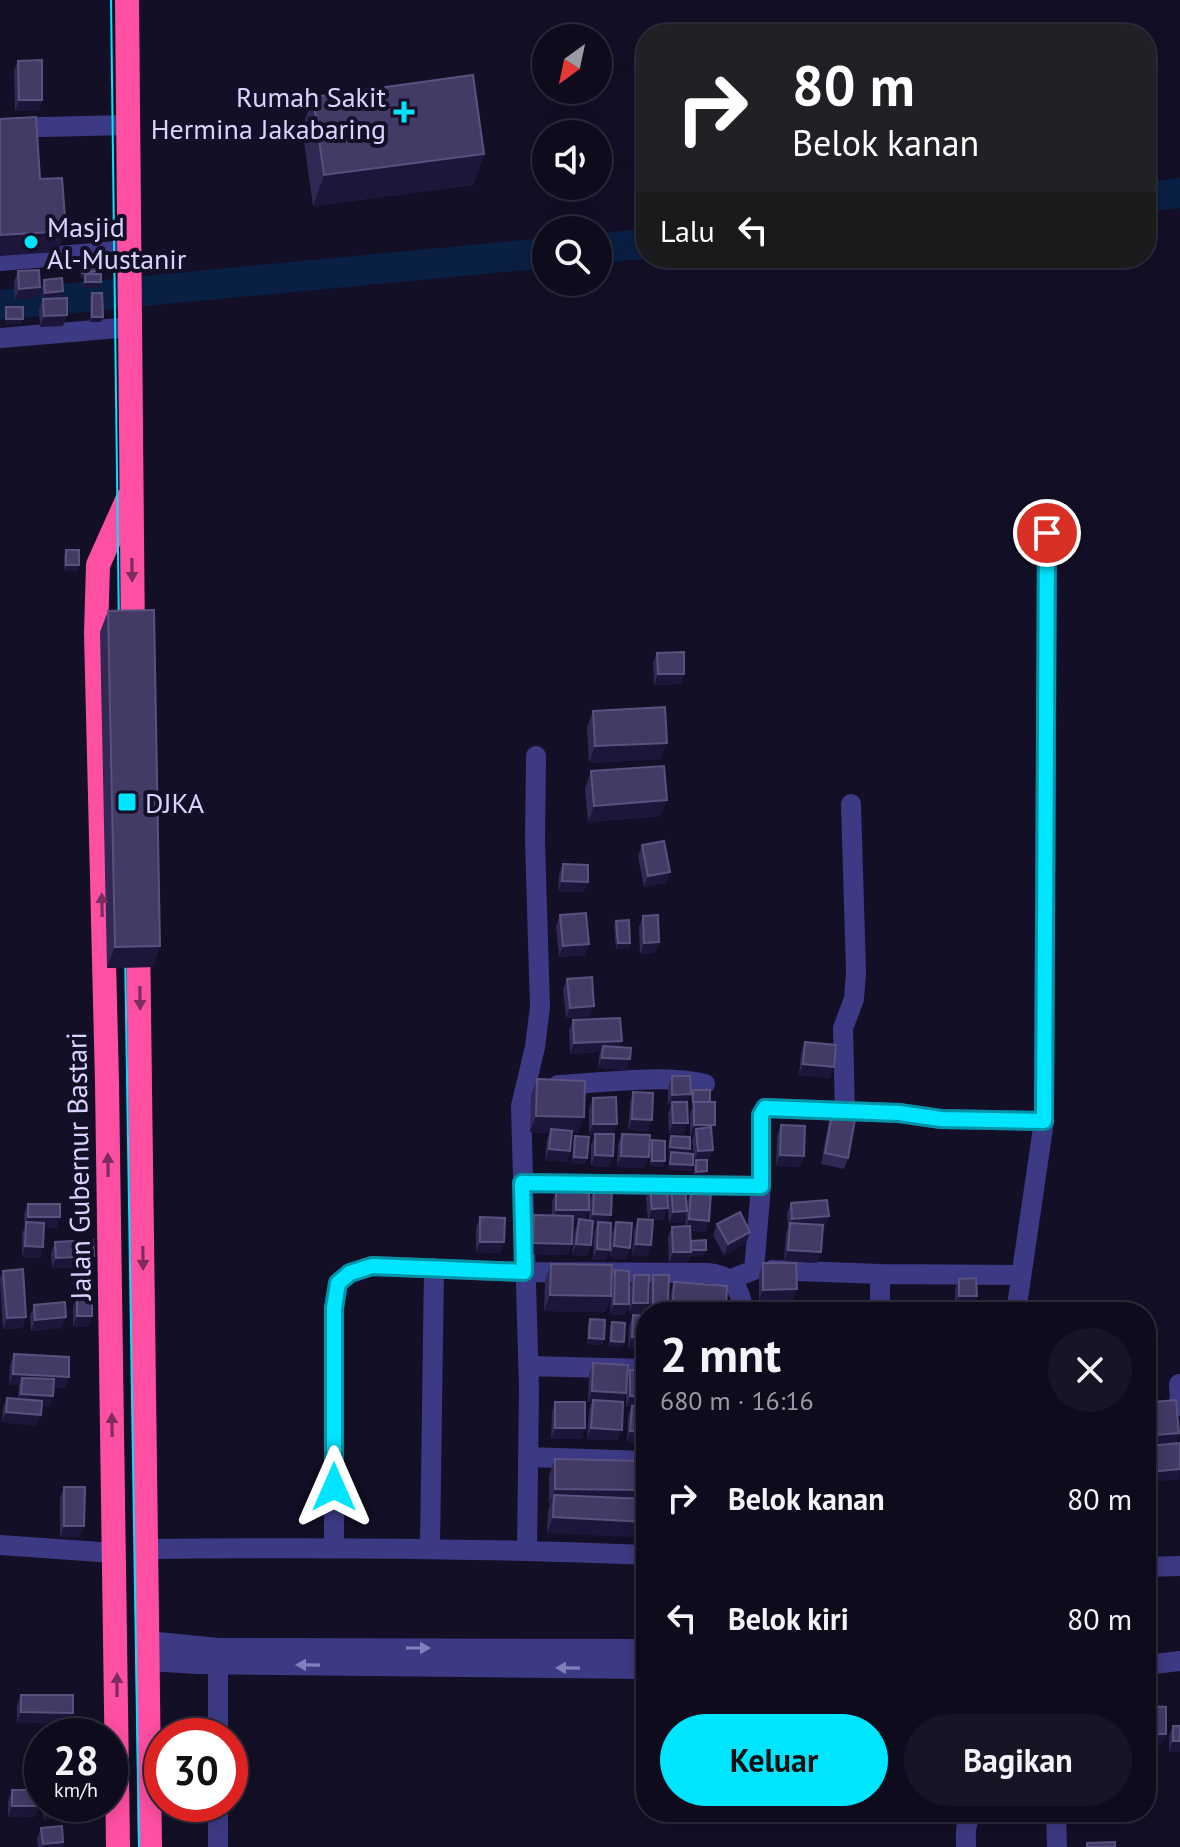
<!DOCTYPE html>
<html lang="id">
<head>
<meta charset="utf-8">
<style>
	body { margin:0; font-family:"PT Sans",sans-serif; background:#171425; color:#f1f3f6; height:100vh; display:flex; flex-direction:column; font-size:30px; white-space:nowrap }
	* { box-sizing:border-box; margin:0 }
	p { font-size:26px; color:#9b9ba3 }
	.icon { flex:none; width:44px; height:44px; fill:none; stroke:currentColor; stroke-width:2; stroke-linecap:round; stroke-linejoin:round }
	.map { position:relative; flex:1; overflow:hidden }
	.panel { position:absolute; left:636px; top:1302px; width:520px; height:520px; display:flex; flex-direction:column; background:#0e0b1c; border-radius:32px; box-shadow:0 4px 20px #0003,0 0 0 2px #2e2b3b }
	.panel>* { flex:none }
	.banner { position:absolute; left:636px; top:24px; width:520px; height:244px; border-radius:32px; box-shadow:0 4px 20px #0003,0 0 0 2px #2e2b3b; background:#202124; color:#fff; overflow:hidden }
	.needle { width:52px; rotate:213deg }
	.tools { position:absolute; left:532px; top:24px; display:grid; gap:16px }
	.tools a { display:grid; place-items:center; width:80px; height:80px; border-radius:50%; background:#0e0b1c; box-shadow:0 4px 20px #0003,0 0 0 2px #2e2b3b; font-size:40px }
	.speed { position:absolute; left:24px; top:1718px; display:flex; gap:16px; font-size:40px; font-weight:700; text-align:center }
	.speed>* { display:grid; place-content:center; width:104px; height:104px; border-radius:50%; background:#0e0b1c; box-shadow:0 4px 20px #0003,0 0 0 2px #2e2b3b; line-height:1 }
	.speed small { font-size:20px; font-weight:400 }
	.speed .limit { border:12px solid #d22; background:#fff; color:#111 }
	.pin { position:absolute; display:grid; place-items:center; width:68px; height:68px; color:#fff; margin:-34px; border:4px solid #fff; border-radius:50%; box-shadow:0 2px 8px #0007 }
	.me { position:absolute; width:88px; margin:-44px; rotate:0deg; stroke-linejoin:round; filter:drop-shadow(0 0 6px #0008) }
	.turn { display:flex; align-items:center; gap:28px; height:168px; padding:0 24px; font-size:36px }
	.turn .icon { width:104px; height:104px; stroke-width:2.5 }
	.turn b { display:block; font-size:56px; line-height:68px }
	.then { display:flex; align-items:center; height:76px; padding:0 24px; background:#0003; gap:16px; font-size:30px }
	.round { display:grid; place-items:center; flex:none; width:84px; height:84px; border-radius:42px; background:#171425 }
	.head { display:flex; align-items:center; justify-content:space-between; height:136px; padding:0 24px }
	h1 { font-size:48px; font-weight:600; line-height:60px }
	.action { display:flex; gap:16px; margin-top:auto; padding:16px 24px }
	.action a { flex:1; height:92px; border-radius:48px; background:#00e5ff; color:#111; font-size:32px; font-weight:600; line-height:92px; text-align:center }
	.action a+a { background:#171425; color:#f1f3f6 }
	ul { padding:0; list-style:none }
	li { display:flex; align-items:center; gap:24px; height:120px; padding:0 24px }
	li div { flex:1 }
	li b { display:block; font-size:30px }
	li em { font-style:normal }
	.map>svg:first-child { display:block }
	.lines { fill:none; stroke-linecap:round; stroke-linejoin:round }
	.river { stroke:#0a1f44; stroke-width:30 }
	.minor { stroke:#3d3a85; stroke-width:20 }
	.highway { stroke:#ff4fa3; stroke-width:24 }
	.tram { stroke:#00e5ff; stroke-width:2 }
	.wall { fill:#312854 }
	.shaded-wall { fill:#1d163a }
	.building { fill:#433a66; stroke:#5a527e; stroke-width:2 }
	.oneway { fill:#7d2c5e }
	.oneway2 { fill:#837fbc }
	.route-casing { stroke:#0095a6; stroke-width:20 }
	.route { stroke:#00e5ff; stroke-width:14 }
	.poi-dot { fill:#00e5ff; stroke:#130f26; stroke-width:3 }
	.labels { text-anchor:middle; dominant-baseline:central; stroke-width:8; stroke-linejoin:round; paint-order:stroke }
	.poi-label { font-size:28px; fill:#d9d4ff; stroke:#130f26; text-anchor:start }
	.street-label { font-size:28px; fill:#d9d4ff; stroke:#130f26 }
</style>
</head>
<body>
<div class="map">
<svg width="1180" height="1847" viewBox="0 0 1180 1847">
	<rect width="100%" height="100%" fill="#130f26"/>
	<g class="lines">
		<path class="river" d="M1146,197L1180,193
			M598,248L646,244
			M144,291L546,253
			M0,305L114,294"/>
		<path class="minor" d="M0,128L128,125
			M0,261L128,250
			M0,338L131,327
			M558,1085C601,1083 663,1074 705,1084
			M845,1113L843,1028L854,999L856,972L851,804
			M522,1183L761,1186
			M772,1270L880,1274L1020,1275
			M880,1274V1312
			M731,1279L754,1270L761,1186V1115L765,1108L899,1113L941,1119L1044,1121
			M1016,1312L1044,1121L1047,533
			M528,1366L646,1369
			M1179,1384L1180,1406
			M528,1457L646,1461
			M0,1545L114,1553
			M334,1547V1308L338,1283L350,1273L372,1266L524,1272L708,1273C735,1276 739,1288 744,1312
			M430,1548L434,1268
			M146,1549C313,1547 479,1548 646,1555
			M527,1550L529,1389L521,1106L535,1047L540,1007L535,841L536,756
			M1146,1567L1180,1566
			M147,1641L218,1648L646,1649
			M218,1652V1736
			M147,1661L198,1664L646,1669
			M1146,1665L1180,1661
			M1056,1812L1057,1847
			M218,1847V1804
			M966,1847C966,1834 964,1824 973,1813L1056,1814"/>
		<path class="highway" d="M127,0L133,642
			M138,934L150,1847
			M118,1847L107,1083L96,633L98,565L128,498"/>
		<path class="tram" d="M111,0L119,631
			M125,947L139,1847"/>
	</g>
	<path class="wall" d="M18,61L42,100L38,111H15L14,71Z
		M313,97L484,154L473,185L313,206L302,128Z
		M82,262L98,271L97,274L101,282L99,288H83L84,278H81L80,268Z
		M18,271L40,287L36,298L15,300L14,282Z
		M44,280L61,296L43,298L42,286Z
		M92,293L101,322H90V299Z
		M43,299L63,326L40,327L39,310Z
		M66,550L77,571H64V555Z
		M108,611L153,967L107,968L100,632Z
		M657,653L684,674L680,684L654,685L653,663Z
		M593,711L661,759L589,763L587,727Z
		M591,771L661,816L588,822L585,788Z
		M642,845L670,872L666,883L644,887L638,856Z
		M563,864L584,892L558,891L559,875Z
		M560,915L585,955L559,957L556,926Z
		M643,916L655,953L640,954L639,927Z
		M616,921L630,943L628,948L616,949L614,926Z
		M567,979L590,1017L566,1018L563,989Z
		M573,1020L622,1041L619,1047L627,1070L598,1068L599,1057L600,1052L570,1054L569,1030Z
		M805,1042L834,1067L830,1078L799,1075L801,1053Z
		M672,1076L691,1094L687,1104L684,1134H669L668,1113L671,1105H668V1087Z
		M537,1079L578,1133H572L570,1151L566,1162L545,1160L547,1139L550,1133L530,1132L531,1095Z
		M693,1090L710,1102L713,1150L709,1160L707,1161L705,1177H694V1166L695,1162L692,1139L694,1136H690V1113L692,1108L691,1096Z
		M633,1092L648,1131L628,1130L630,1103Z
		M593,1098L613,1134V1156L609,1167L591,1166V1145L595,1135H589V1109Z
		M833,1109L848,1158L844,1169L821,1164L829,1120Z
		M781,1125L804,1156L800,1167L776,1166L777,1136Z
		M622,1134L645,1168L617,1167L618,1144Z
		M575,1136L585,1164L572,1163L573,1141Z
		M671,1136L688,1153L693,1165L691,1171L668,1169L671,1153H668L669,1141Z
		M652,1140L663,1167L650,1166V1146Z
		M650,1187L664,1219L648,1220L646,1198Z
		M671,1187L687,1208V1202L691,1192L709,1221L705,1232L691,1231V1241L704,1255L690,1256L687,1263H669L668,1237L672,1227L685,1226L686,1213L683,1222L669,1223L667,1198Z
		M594,1189L608,1223L606,1260H593L594,1233L597,1225H593L591,1245L587,1256L572,1255L575,1230L578,1221H572L568,1255L529,1254L530,1225L534,1215H552V1202L556,1191L586,1220H589L590,1200Z
		M791,1203L825,1227H823L821,1252L817,1263L784,1261L786,1233L788,1228L787,1213Z
		M28,1204L60,1217L56,1228H44L40,1258L22,1257V1233L25,1228L24,1214Z
		M480,1217L500,1253L476,1252V1228Z
		M638,1219L647,1256L632,1255L634,1230Z
		M616,1222L630,1248L626,1259L610,1257L612,1233Z
		M717,1224L750,1232L746,1243L724,1255L713,1235Z
		M55,1242L90,1267L52,1268L51,1253Z
		M763,1263L793,1300L759,1301V1274Z
		M551,1264L611,1281L615,1270L629,1304L625,1315L610,1314L611,1297L605,1312L544,1311L545,1280Z
		M3,1271L26,1317L22,1328L3,1329L0,1279Z
		M634,1275L648,1303L644,1314L629,1313L630,1286Z
		M653,1275L665,1312H649L650,1286Z
		M959,1279L973,1307H955V1289Z
		M674,1282L726,1307L724,1312H669L671,1293Z
		M77,1296L92,1316L88,1327H73V1307Z
		M34,1305L62,1328L31,1331L30,1316Z
		M633,1315L645,1349L628,1348L629,1326Z
		M590,1319L604,1339L602,1345L587,1344L588,1324Z
		M612,1322L624,1342L622,1347H609L610,1327Z
		M14,1354L69,1377L65,1388L53,1387V1396L49,1407H41L37,1426L2,1422L3,1408L7,1398L18,1399L19,1385H9L10,1365Z
		M593,1363L627,1377L630,1370H646V1407L644,1432L640,1443L627,1442L628,1416L631,1407H626V1394L623,1402L618,1440L587,1439L589,1411L592,1402H588L589,1374Z
		M555,1402L585,1428L581,1439H551L552,1412Z
		M1153,1402L1179,1433L1176,1443H1180L1179,1479L1148,1482L1146,1453L1149,1446L1152,1445L1149,1413Z
		M555,1459L646,1461L547,1533L548,1511L550,1505H549V1475Z
		M64,1487L80,1537H60V1498Z
		M21,1695L73,1713L69,1723H17V1705Z
		M1173,1726H1180V1752H1169V1736Z
		M12,1790L39,1806L35,1817H8V1801Z
		M42,1802V1804H74V1806L70,1816L44,1820L42,1803Z
		M41,1828L63,1842L62,1847H38L37,1839Z"/>
	<path class="shaded-wall" d="M19,100H42L38,111H15Z
		M484,154L473,185L313,206L324,175Z
		M66,231L58,252L0,256V235Z
		M98,271L96,277L85,274L84,278H81L83,273Z
		M85,282H101L99,288H83Z
		M40,287L36,298L15,300L19,289Z
		M63,291L61,296L43,298L45,293Z
		M67,315L63,326L40,327L44,316Z
		M92,317H103L101,322H90Z
		M6,319H23L21,324L4,325Z
		M66,565H79L77,571H64Z
		M658,674H684L680,684L654,685Z
		M667,743L661,759L589,763L595,746Z
		M667,800L661,816L588,822L594,806Z
		M670,872L666,883L644,887L648,876Z
		M562,881L588,882L584,892L558,891Z
		M659,942L655,953L640,954L644,943Z
		M618,943H630L628,948L616,949Z
		M589,944L585,955L559,957L563,946Z
		M160,946L153,967L107,968L115,947Z
		M594,1006L590,1017L566,1018L570,1008Z
		M622,1041L618,1051L603,1046L600,1052L570,1054L574,1043Z
		M602,1058L630,1059L627,1070L598,1068Z
		M803,1064L834,1067L830,1078L799,1075Z
		M691,1094L687,1105L672,1102L671,1105H668L672,1095Z
		M536,1116L584,1117L578,1133H551V1129L550,1133L530,1132Z
		M632,1119L652,1120L648,1131L628,1130Z
		M673,1123H688L684,1134H669Z
		M593,1124H617L613,1135H589Z
		M694,1125H715L711,1136L696,1129L694,1136H690Z
		M670,1147L690,1149L688,1154L668,1153Z
		M549,1149L570,1151L566,1162L545,1160Z
		M713,1150L709,1160L694,1162L698,1151Z
		M595,1155L613,1156L609,1167L591,1166Z
		M780,1155L804,1156L800,1167L776,1166Z
		M621,1156L649,1157L645,1168L617,1167Z
		M574,1157L587,1158L585,1164L572,1163Z
		M652,1161H665L663,1167L650,1166Z
		M670,1164L693,1165L691,1171L668,1169Z
		M707,1171L705,1177H694L696,1172Z
		M668,1208L664,1219L648,1220L652,1209Z
		M556,1210H589L585,1221H552Z
		M687,1211L683,1222L669,1223L673,1212Z
		M593,1214L611,1215L607,1225H589Z
		M829,1216L825,1227L790,1229L792,1219Z
		M28,1217H60L56,1228H26V1222L24,1228Z
		M689,1219L709,1221L705,1232L685,1230Z
		M750,1232L746,1243L724,1255L728,1244Z
		M480,1242H504L500,1253L476,1252Z
		M533,1243L572,1244L568,1255L529,1254Z
		M576,1244L591,1245L587,1256L572,1255Z
		M636,1244L651,1245L647,1256L632,1255Z
		M25,1246L43,1247L40,1258L22,1257Z
		M614,1246L630,1248L626,1259L610,1257Z
		M597,1249L610,1250L606,1260H593Z
		M691,1250H706L704,1255L690,1256L687,1263H669L673,1252Z
		M788,1250L821,1252L817,1263L784,1261Z
		M94,1256L90,1267L52,1268L56,1258Z
		M797,1289L793,1300L759,1301L763,1290Z
		M550,1295L611,1296L605,1312L544,1311Z
		M959,1296H977L973,1307H955Z
		M633,1303H648L644,1314L629,1313Z
		M653,1303L668,1304L665,1312H649Z
		M673,1303L726,1307L724,1312H670Z
		M614,1304H629L625,1315L610,1314Z
		M77,1316H92L88,1327H73Z
		M26,1317L22,1328L3,1329L7,1318Z
		M66,1317L62,1328L31,1331L35,1320Z
		M632,1337L646,1338L645,1349L628,1348Z
		M589,1338L604,1339L602,1345L587,1344Z
		M611,1341L624,1342L622,1347H609Z
		M13,1374L69,1377L65,1388L22,1386V1378L19,1385H9Z
		M592,1391L626,1393L622,1404L588,1402Z
		M21,1394L53,1396L49,1407L17,1405Z
		M630,1396H646V1407H626Z
		M6,1412L41,1415L37,1426L2,1422Z
		M555,1428H585L581,1439H551Z
		M591,1428L622,1430L618,1440L587,1439Z
		M630,1431L644,1432L640,1443L627,1442Z
		M1179,1433L1175,1444L1152,1446L1156,1435Z
		M1180,1469L1179,1479L1148,1482L1151,1472Z
		M555,1489L646,1490V1507L554,1495L550,1505H549Z
		M553,1517L646,1522V1538L547,1533Z
		M64,1526H84L80,1537H60Z
		M21,1712L73,1713L69,1723H17Z
		M1146,1734H1166L1162,1745H1146Z
		M1173,1741H1180V1752H1169Z
		M12,1806H39L35,1817H8Z
		M74,1806L70,1816L44,1820L48,1809Z
		M63,1842L62,1847H42L43,1844Z"/>
	<path class="building" d="M42,60V100H19L18,61Z
		M473,75L484,154L324,175L313,97Z
		M36,117L40,179L62,178L66,231L0,235V119Z
		M97,261L98,271L83,273L82,262Z
		M39,270L40,287L19,289L18,271Z
		M85,274H101V282H85Z
		M62,278L63,291L45,293L44,280Z
		M92,293H102L103,317H92Z
		M67,298V315L44,316L43,299Z
		M6,307H23V319H6Z
		M66,550H79V565H66Z
		M154,610L160,946L115,947L108,611Z
		M684,652V674H658L657,653Z
		M665,707L667,743L595,746L593,711Z
		M664,766L667,800L594,806L591,771Z
		M664,841L670,872L648,876L642,845Z
		M563,864L588,865V882L562,881Z
		M586,913L589,944L563,946L560,915Z
		M658,915L659,942L644,943L643,916Z
		M629,920L630,943H618L616,921Z
		M592,977L594,1006L570,1008L567,979Z
		M620,1018L622,1041L574,1043L573,1020Z
		M805,1042L836,1045L834,1067L803,1064Z
		M603,1046L631,1048L630,1059L602,1058Z
		M672,1076H690L691,1094L672,1095Z
		M537,1079L585,1081L584,1117L536,1116Z
		M693,1090H710V1102H693Z
		M633,1092L653,1093L652,1120L632,1119Z
		M616,1097L617,1124H593V1098Z
		M672,1102H687L688,1123H673Z
		M694,1102H715V1125H694Z
		M833,1109L856,1114L848,1158L825,1153Z
		M781,1125L805,1126L804,1156L780,1155Z
		M711,1127L713,1150L698,1151L696,1129Z
		M551,1129L572,1131L570,1151L549,1149Z
		M595,1134H614L613,1156L595,1155Z
		M622,1134L650,1135L649,1157L621,1156Z
		M575,1136L589,1137L587,1158L574,1157Z
		M671,1136L690,1137V1149L670,1147Z
		M652,1140L665,1141V1161H652Z
		M671,1152L693,1154V1165L670,1164Z
		M696,1160H707V1171L696,1172Z
		M667,1186L668,1208L652,1209L650,1187Z
		M685,1186L687,1211L673,1212L671,1187Z
		M594,1189L612,1190L611,1215L593,1214Z
		M556,1191H589V1210H556Z
		M691,1192L711,1193L709,1221L689,1219Z
		M827,1200L829,1216L792,1219L791,1203Z
		M28,1204H60V1217H28Z
		M740,1212L750,1232L728,1244L717,1224Z
		M534,1215L573,1216L572,1244L533,1243Z
		M480,1217L505,1218L504,1242H480Z
		M579,1219L593,1221L591,1245L576,1244Z
		M638,1219L653,1220L651,1245L636,1244Z
		M26,1222L44,1223L43,1247L25,1246Z
		M598,1222L611,1223L610,1250L597,1249Z
		M616,1222L632,1223L630,1248L614,1246Z
		M790,1223L823,1225L821,1252L788,1250Z
		M690,1226L691,1252H673L672,1227Z
		M93,1240L94,1256L56,1258L55,1242Z
		M706,1240V1250H691V1241Z
		M763,1263H796L797,1289L763,1290Z
		M551,1264L612,1265L611,1296L550,1295Z
		M23,1269L26,1317L7,1318L3,1271Z
		M615,1270L629,1271V1304H614Z
		M634,1275H649L648,1303H633Z
		M653,1275H669L668,1304L653,1303Z
		M976,1278L977,1296H959V1279Z
		M674,1282L727,1286L726,1307L673,1303Z
		M77,1296H92V1316H77Z
		M65,1302L66,1317L35,1320L34,1305Z
		M633,1315L646,1316V1338L632,1337Z
		M590,1319L605,1320L604,1339L589,1338Z
		M612,1322L625,1323L624,1342L611,1341Z
		M14,1354L69,1357V1377L13,1374Z
		M593,1363L628,1365L626,1393L592,1391Z
		M630,1370H646V1396H630Z
		M22,1378L54,1379L53,1396L21,1394Z
		M7,1398L42,1401L41,1415L6,1412Z
		M593,1400L623,1402L622,1430L591,1428Z
		M1176,1400L1179,1433L1156,1435L1153,1402Z
		M555,1402H585V1428H555Z
		M632,1406H645L644,1432L630,1431Z
		M1180,1443V1469L1151,1472L1149,1446Z
		M555,1459L646,1461V1490L555,1489Z
		M64,1487H85L84,1526H64Z
		M554,1495L646,1499V1522L553,1517Z
		M21,1695H73V1713L21,1712Z
		M1146,1706L1166,1707V1734H1146Z
		M1173,1726H1180V1741H1173Z
		M12,1790H39V1806H12Z
		M47,1804H74V1806L48,1809Z
		M62,1826L63,1842L43,1844L41,1828Z
		M1115,1842V1847H1087V1843Z"/>
	<defs><path id="oneway-solid" d="M-6-.8H1V-3.2L6.5 0L1 3.2V.8H-6Z" transform="scale(2)"/></defs>
	<g class="oneway">
		<use href="#oneway-solid" transform="translate(132 570) rotate(89)"/>
		<use href="#oneway-solid" transform="translate(102 905) rotate(-91)"/>
		<use href="#oneway-solid" transform="translate(140 998) rotate(89)"/>
		<use href="#oneway-solid" transform="translate(108 1165) rotate(-91)"/>
		<use href="#oneway-solid" transform="translate(143 1258) rotate(89)"/>
		<use href="#oneway-solid" transform="translate(112 1425) rotate(-91)"/>
		<use href="#oneway-solid" transform="translate(117 1685) rotate(-90)"/>
	</g>
	<g class="oneway2">
		<use href="#oneway-solid" transform="translate(418 1648)"/>
		<use href="#oneway-solid" transform="translate(308 1665) rotate(-179)"/>
		<use href="#oneway-solid" transform="translate(568 1668) rotate(-179)"/>
	</g>
	<g class="lines">
		<defs>
			<path id="route" d="M334,1487V1308L338,1283L350,1273L372,1266L524,1272L522,1183L761,1186V1115L765,1108L899,1113L941,1119L1044,1121L1047,533"/>
		</defs>
		<use href="#route" class="route-casing"/>
		<use href="#route" class="route"/>
	</g>
	<g class="poi-dot">
		<path d="M400 100h8v8h8v8h-8v8h-8v-8h-8v-8h8z"/>
		<circle cx="31" cy="242" r="8"/>
		<rect x="117" y="792" width="20" height="20" rx="4"/>
	</g>
	<g class="labels">
		<g class="poi-label">
			<text x="386" y="96" text-anchor="end">Rumah Sakit<tspan x="386" dy="32">Hermina Jakabaring</tspan></text>
			<text x="47" y="226">Masjid<tspan x="47" dy="32">Al-Mustanir</tspan></text>
			<text x="145" y="802">DJKA</text>
		</g>
		<g class="street-label">
			<text transform="translate(78 1166) rotate(-91)">Jalan Gubernur Bastari</text>
		</g>
	</g>
</svg>
<div class="tools">
<a><svg class="needle" viewBox="-14 -14 28 28"><path d="M0-13l5 13h-10z" fill="#e53935"/><path d="M0 13l5-13h-10z" fill="#9b9ba3"/></svg></a>
<a><svg class="icon" aria-label="sound" viewBox="0 0 24 24"><path d="M4 9h4l5-4v14l-5-4H4zM17 9q2 3 0 6"/></svg></a>
<a><svg class="icon" aria-label="search" viewBox="0 0 24 24"><circle cx="10" cy="10" r="6"/><path d="M15 15l6 6"/></svg></a>
</div>
<div class="speed"><div>28<small>km/h</small></div><div class="limit">30</div></div>
<div class="pin" style="left:1047px;top:533px;background:#d93025"><svg class="icon" aria-label="arrive" viewBox="0 0 24 24"><path d="M6 21V4h12l-3 4 3 4H6"/></svg></div>
<svg class="me" style="left:334px;top:1487px" viewBox="-20 -20 40 40"><path d="M0-17L14 15 0 8-14 15z" fill="#00e5ff" stroke="#fff" stroke-width="4"/></svg>
<div class="banner">
<div class="turn"><svg class="icon" aria-label="right" viewBox="0 0 24 24"><path d="M7 20v-9h11M14 6l5 5-5 5"/></svg><div><b>80 m</b>Belok kanan</div></div>
<div class="then">Lalu<svg class="icon" aria-label="left" viewBox="0 0 24 24"><path d="M17 20v-9H6M10 6l-5 5 5 5"/></svg></div>
</div>
<section class="panel">
<div class="head"><div><h1>2 mnt</h1><p>680 m · 16:16</p></div><a class="round"><svg class="icon" aria-label="close" viewBox="0 0 24 24"><path d="M6 6l12 12M18 6L6 18"/></svg></a></div>
<ul>
<li><svg class="icon" aria-label="right" viewBox="0 0 24 24"><path d="M7 20v-9h11M14 6l5 5-5 5"/></svg><div><b>Belok kanan</b></div><em>80 m</em></li>
<li><svg class="icon" aria-label="left" viewBox="0 0 24 24"><path d="M17 20v-9H6M10 6l-5 5 5 5"/></svg><div><b>Belok kiri</b></div><em>80 m</em></li>
</ul>
<div class="action"><a>Keluar</a><a>Bagikan</a></div>
</section>
</div>
</body>
</html>
